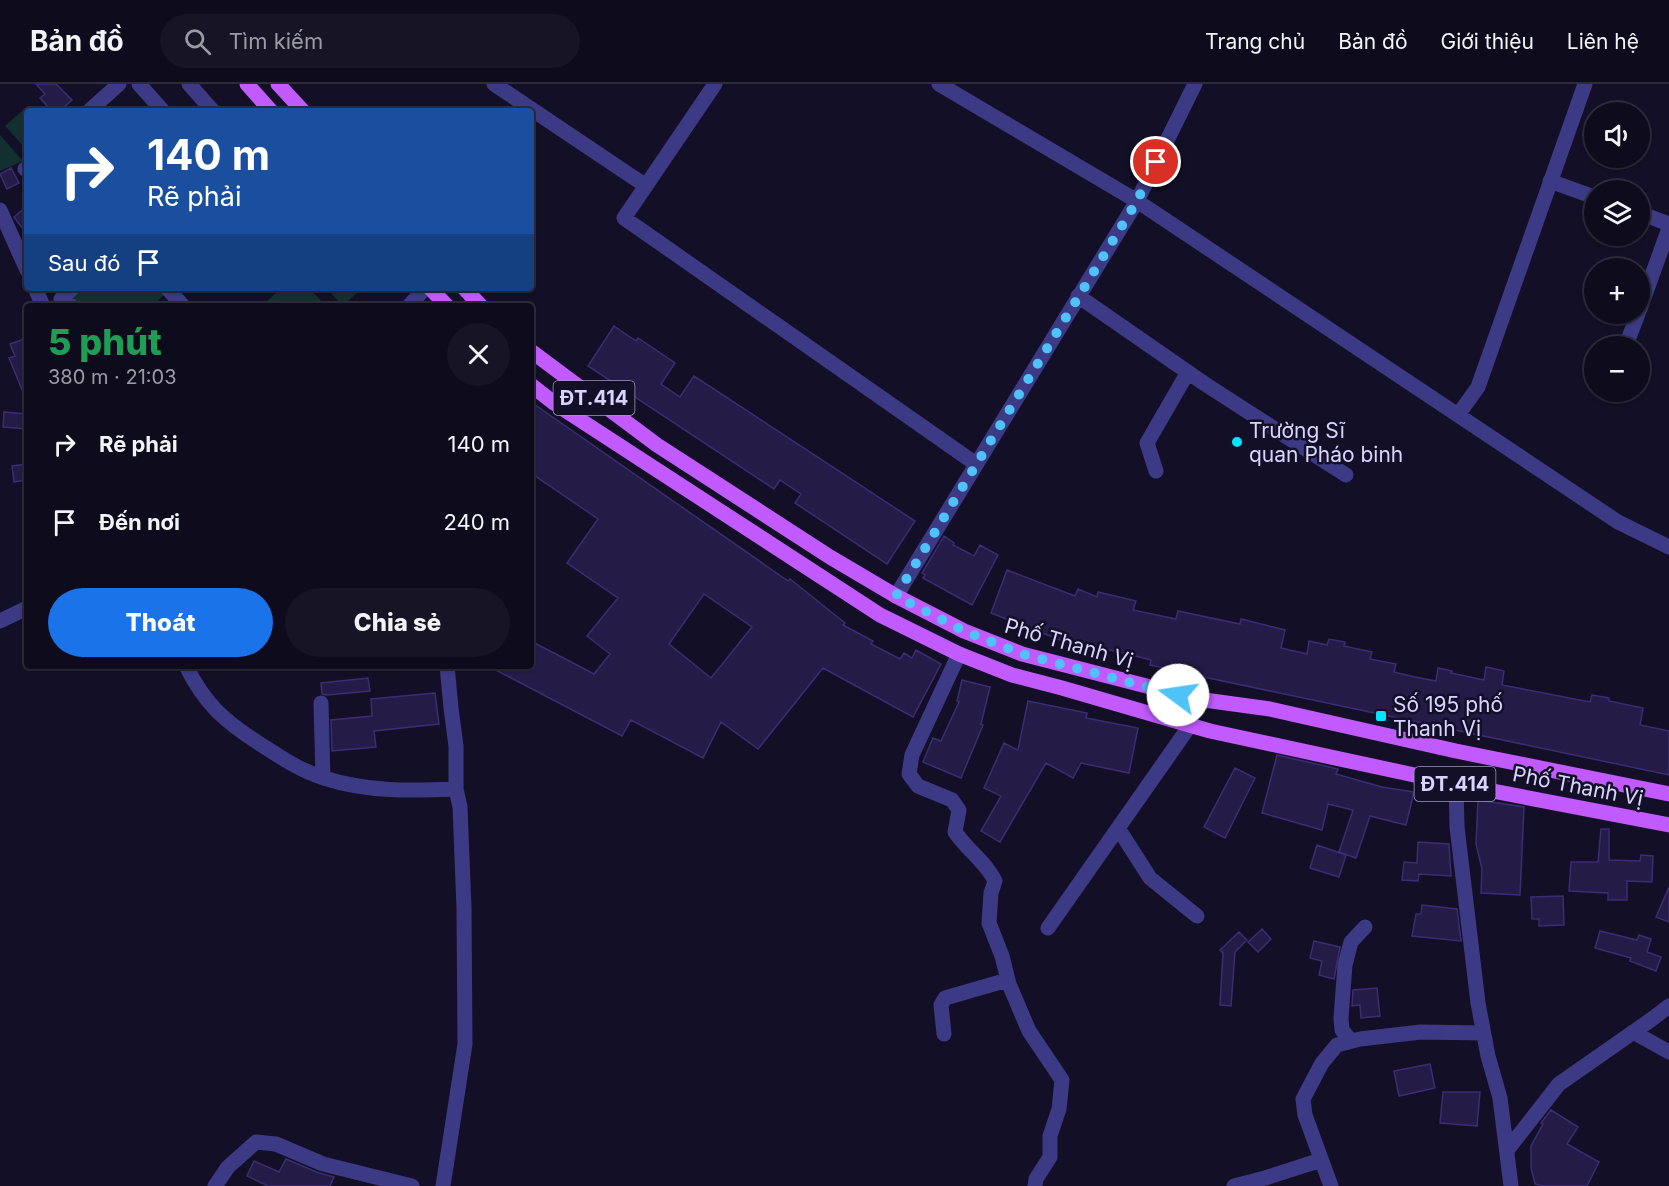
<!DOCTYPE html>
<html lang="vi">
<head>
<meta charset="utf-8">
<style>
	body { margin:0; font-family:Inter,sans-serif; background:#171425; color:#f1f3f6; height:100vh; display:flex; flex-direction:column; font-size:22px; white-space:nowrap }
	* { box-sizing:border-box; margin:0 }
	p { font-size:20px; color:#9b9ba3 }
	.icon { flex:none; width:33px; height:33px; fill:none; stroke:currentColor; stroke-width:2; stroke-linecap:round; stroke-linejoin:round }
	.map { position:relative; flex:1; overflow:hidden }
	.panel { position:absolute; left:24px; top:219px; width:510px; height:366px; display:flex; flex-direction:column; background:#0e0b1c; border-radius:6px; box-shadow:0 2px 4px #0004,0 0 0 2px #2e2b3b }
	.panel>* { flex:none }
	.guide { position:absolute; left:24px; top:24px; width:510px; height:183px; border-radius:6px; box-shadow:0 2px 4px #0004,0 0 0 2px #2e2b3b; background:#1a4fa0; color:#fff; overflow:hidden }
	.buttons { position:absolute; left:1584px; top:18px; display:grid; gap:12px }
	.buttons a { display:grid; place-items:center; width:66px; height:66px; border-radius:50%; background:#0e0b1c; box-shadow:0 2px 4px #0004,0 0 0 2px #2e2b3b; font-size:30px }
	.pin { position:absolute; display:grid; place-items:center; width:51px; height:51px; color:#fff; margin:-26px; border:3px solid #fff; border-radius:50%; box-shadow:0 2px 6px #0007 }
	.me { position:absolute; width:66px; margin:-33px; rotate:284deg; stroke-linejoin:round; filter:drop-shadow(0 0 4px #0008) }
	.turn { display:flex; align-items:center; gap:21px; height:126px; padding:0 24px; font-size:27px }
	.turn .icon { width:78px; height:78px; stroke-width:2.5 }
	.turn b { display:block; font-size:42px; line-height:51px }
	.then { display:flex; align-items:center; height:57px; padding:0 24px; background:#0003; gap:12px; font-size:22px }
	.round { display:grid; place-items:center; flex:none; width:63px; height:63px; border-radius:32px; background:#171425 }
	.summary { display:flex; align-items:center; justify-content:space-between; height:102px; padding:0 24px }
	h1 { font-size:36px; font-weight:800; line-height:45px; color:#1e9e55 }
	.primary-button { display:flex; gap:12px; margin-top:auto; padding:12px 24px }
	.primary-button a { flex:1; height:69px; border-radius:36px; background:#1a73e8; color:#fff; font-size:24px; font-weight:800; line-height:69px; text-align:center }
	.primary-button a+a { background:#171425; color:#f1f3f6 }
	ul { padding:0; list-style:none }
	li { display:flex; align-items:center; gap:18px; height:78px; padding:0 24px }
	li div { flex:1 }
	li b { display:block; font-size:22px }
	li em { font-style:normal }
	header { display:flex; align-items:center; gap:36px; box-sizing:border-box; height:84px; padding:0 30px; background:#0e0b1c; border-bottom:2px solid #2e2b3b }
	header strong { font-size:28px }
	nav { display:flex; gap:33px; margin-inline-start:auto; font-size:21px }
	.search { width:420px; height:54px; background:#171425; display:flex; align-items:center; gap:15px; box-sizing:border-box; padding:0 21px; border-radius:33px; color:#9b9ba3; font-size:22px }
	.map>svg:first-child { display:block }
	.green { fill:#12302f }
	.building { fill:#241b47; stroke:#3b2d73; stroke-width:1.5; fill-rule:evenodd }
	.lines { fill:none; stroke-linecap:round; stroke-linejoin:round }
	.minor { stroke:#3d3a85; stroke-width:15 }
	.major { stroke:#c25bff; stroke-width:15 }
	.route { stroke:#4fc3f7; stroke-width:10; stroke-dasharray:0 18 }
	.poi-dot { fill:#00e5ff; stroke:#130f26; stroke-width:2 }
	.labels { text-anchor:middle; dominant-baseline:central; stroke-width:5; stroke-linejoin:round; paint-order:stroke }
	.shield { fill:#130f26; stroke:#9e99be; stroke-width:1.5 }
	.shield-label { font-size:20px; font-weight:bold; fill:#d9d4ff }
	.poi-label { font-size:21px; fill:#d9d4ff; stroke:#130f26; text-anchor:start }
	.street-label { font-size:21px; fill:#d9d4ff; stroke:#130f26 }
</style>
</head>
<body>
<header>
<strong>Bản đồ</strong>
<div class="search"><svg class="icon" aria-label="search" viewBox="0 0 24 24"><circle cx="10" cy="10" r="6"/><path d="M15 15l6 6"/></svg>Tìm kiếm</div>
<nav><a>Trang chủ</a><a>Bản đồ</a><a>Giới thiệu</a><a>Liên hệ</a></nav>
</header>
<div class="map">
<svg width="1669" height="1102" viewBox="0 0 1669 1102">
	<rect width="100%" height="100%" fill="#130f26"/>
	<path class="green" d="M22,27L27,32V66L5,42Z
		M0,51L23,77L0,87Z
		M79,204H159L165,210L152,222H78L68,214Z
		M281,204H309L326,222H262Z
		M326,204H360L361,205L343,222Z"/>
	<path class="building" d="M36,0H56L72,16L60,27H52L40,14L45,10Z
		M11,84L19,99L7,105L0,90Z
		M27,122V150L14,133Z
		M614,242L636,257L638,254L675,279L661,300L680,313L694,292L915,437L887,480L795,419L801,410L780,396L774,405L588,282Z
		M27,254V318L9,274L15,272L10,260Z
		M531,318L788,497L790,495L845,539L843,541L873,557L871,560L900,575L904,569L912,574L916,566L941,580L913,633L823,584L758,665L721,638L703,674L631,636L622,652L488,582H531V557L594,590L610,570L587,552L618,514L567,479L598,435L531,389ZM704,510L752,543L711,594L669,560Z
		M4,328L27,330V345L3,343Z
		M27,380V396L14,398L12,382Z
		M944,452L954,459L953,461L974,472L980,461L998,471L972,521L923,494L925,491L922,489Z
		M1007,486L1075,512L1078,505L1097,513L1098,508L1136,517L1133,526L1176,535L1178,527L1240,540L1241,535L1285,546L1281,564L1307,570L1309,557L1327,561L1329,555L1345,558L1344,562L1372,568L1370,575L1396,580L1394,588L1415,593L1436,597L1438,584L1452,587L1451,589L1484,596L1486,583L1504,587L1502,601L1590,618L1592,611L1609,614V617L1643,624L1640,641L1669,647V691L1180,588L1150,581L1151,576L1132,571L1065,556V558L991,529Z
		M368,594L370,607L327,611L322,610L321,599Z
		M962,596L990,603L981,640L983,641L961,694L923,678L933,654L941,657L959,618L957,617Z
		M435,609L439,640L374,647L376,663L332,667L331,636L372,632L371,615Z
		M1028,617L1087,629L1086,634L1138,644L1129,689L1081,679L1073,694L1046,679L1000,758L981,747L1001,712L984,704L1004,659L1018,666Z
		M1277,671L1338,685L1336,690L1382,703L1414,708L1406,741L1370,732L1356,774L1339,768L1353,726L1328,720L1322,746L1262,729Z
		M1235,684L1255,694L1225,754L1204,743Z
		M1478,716L1524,723L1520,811L1481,809L1482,785L1476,760Z
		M1601,745H1609V776L1640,777L1641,771L1653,772L1652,798L1627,797V816H1608V809L1569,807L1571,778H1598Z
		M1418,758L1449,760L1451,792L1419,790L1418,797L1402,796L1404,778L1417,779Z
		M1317,761L1346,771L1339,793L1310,784Z
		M1669,803V838L1656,833Z
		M1563,812L1564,841L1539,842V835H1532L1531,813Z
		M1422,821L1457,825L1461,857L1412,852L1416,830H1421Z
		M1262,845L1271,855L1258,868L1248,858Z
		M1600,847L1637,856L1639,851L1651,855L1647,868L1661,873L1656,887L1630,877L1631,874L1595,864Z
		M1239,848L1247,856L1235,868L1231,922L1220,921L1223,869L1220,866Z
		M1314,857L1340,863L1334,895L1319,891L1322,877L1310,874Z
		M1377,904L1380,932L1361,934L1360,921L1352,922L1353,906Z
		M1430,980L1435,1004L1399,1012L1394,987Z
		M1443,1008H1480L1477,1042L1440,1039Z
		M1551,1026L1578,1043L1567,1060L1599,1078L1587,1102H1543L1535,1100L1531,1084V1062L1543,1040L1541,1039Z
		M286,1075L319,1089L334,1093L330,1102H268L247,1092L254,1077L279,1088Z"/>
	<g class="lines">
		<path class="minor" d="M139,0L163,27
			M189,0L213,27
			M494,0L646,102
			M715,0L624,134L976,380
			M939,0L1137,117L1618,438L1669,463
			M89,27L119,0
			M25,85L27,84
			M1550,97L1594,113
			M0,126L27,186
			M1640,129L1669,140
			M35,204L43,222
			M167,204L183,222
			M1078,212L1205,300L1346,391
			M71,222L61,215L73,204
			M409,222L425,204
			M1640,225L1669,144
			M1626,261L1638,230
			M1458,331L1478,303L1585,0
			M1156,387L1147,359L1188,288
			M896,512L1137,117L1195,0
			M0,537L27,524
			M959,570L912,671L909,690L918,702L952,716L959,726L955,748C967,766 986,778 995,797L991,809L989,839L1002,872L1009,900
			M186,582C205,620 224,637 260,660C280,673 301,687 324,694C367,708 411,707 456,705
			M321,619L323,694
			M1456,700L1457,743L1478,919L1488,972L1500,1014L1511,1102
			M1118,744L1150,794L1197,832
			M1048,844L1191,640
			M1633,948L1669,968
			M944,950L941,921L945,914L1004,897L1009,900L1029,947L1062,996L1059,1025L1050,1052V1073L1036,1095L1035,1102
			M1351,957L1342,946L1341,934L1345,881L1351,858L1365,843
			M1508,1065L1559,1000L1652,935L1669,922
			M215,1102L228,1083L256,1058L276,1060L323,1080L412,1102
			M443,1102L465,960L464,824L460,723L456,705V662L451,624L447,582
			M1234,1102L1265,1094L1321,1076
			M1331,1102L1305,1031L1303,1015L1322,979L1337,961L1360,955L1421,948L1483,949"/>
		<path class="major" d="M247,0L271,27
			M278,0L303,27
			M430,204L447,222
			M464,204L481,222
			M531,267L657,361L830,473L896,512L964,547L1022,570L1197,615L1270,625L1456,667L1669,710
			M531,301L554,319L880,531L959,570L1012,591L1062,604L1210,647L1456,700L1669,741"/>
	</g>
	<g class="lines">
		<path class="route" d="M1156,78L1137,117L896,512L964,547L1022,570L1178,611"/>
	</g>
	<g class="poi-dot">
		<circle cx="1237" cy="358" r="6"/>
		<rect x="1375" y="626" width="12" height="12" rx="3"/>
	</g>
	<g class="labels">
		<g class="shield">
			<rect x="553.5" y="297" width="81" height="34" rx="4.5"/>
			<rect x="1414.5" y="683" width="81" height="34" rx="4.5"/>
		</g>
		<g class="shield-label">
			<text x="594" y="314">ĐT.414</text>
			<text x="1455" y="700">ĐT.414</text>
		</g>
		<g class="poi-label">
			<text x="1249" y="346">Trường Sĩ<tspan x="1249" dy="24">quan Pháo binh</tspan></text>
			<text x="1393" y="620">Số 195 phố<tspan x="1393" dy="24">Thanh Vị</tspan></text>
		</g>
		<g class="street-label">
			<text transform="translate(1069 559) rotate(16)">Phố Thanh Vị</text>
			<text transform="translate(1578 702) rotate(11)">Phố Thanh Vị</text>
		</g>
	</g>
</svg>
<div class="buttons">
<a><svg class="icon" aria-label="sound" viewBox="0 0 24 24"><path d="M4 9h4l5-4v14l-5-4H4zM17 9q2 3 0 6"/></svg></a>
<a><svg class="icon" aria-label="layers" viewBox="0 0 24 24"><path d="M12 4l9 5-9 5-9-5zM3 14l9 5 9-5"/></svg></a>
<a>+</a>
<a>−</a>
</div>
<div class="pin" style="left:1156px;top:78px;background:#d93025"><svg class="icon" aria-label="arrive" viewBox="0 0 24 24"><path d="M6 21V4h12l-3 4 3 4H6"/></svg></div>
<svg class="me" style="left:1178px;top:611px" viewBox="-20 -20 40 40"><circle r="19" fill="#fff"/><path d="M0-13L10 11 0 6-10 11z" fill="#4fc3f7"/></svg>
<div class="guide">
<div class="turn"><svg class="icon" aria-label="right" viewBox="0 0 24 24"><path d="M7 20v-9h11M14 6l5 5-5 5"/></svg><div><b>140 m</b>Rẽ phải</div></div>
<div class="then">Sau đó<svg class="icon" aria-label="arrive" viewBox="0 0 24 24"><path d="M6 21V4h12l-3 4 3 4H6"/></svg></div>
</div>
<section class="panel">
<div class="summary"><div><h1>5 phút</h1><p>380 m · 21:03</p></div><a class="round"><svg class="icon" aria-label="close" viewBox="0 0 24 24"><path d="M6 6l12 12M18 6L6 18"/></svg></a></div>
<ul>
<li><svg class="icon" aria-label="right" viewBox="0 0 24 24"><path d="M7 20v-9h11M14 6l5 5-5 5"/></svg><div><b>Rẽ phải</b></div><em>140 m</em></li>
<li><svg class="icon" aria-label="arrive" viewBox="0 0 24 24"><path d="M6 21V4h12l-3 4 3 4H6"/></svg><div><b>Đến nơi</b></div><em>240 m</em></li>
</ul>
<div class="primary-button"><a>Thoát</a><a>Chia sẻ</a></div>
</section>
</div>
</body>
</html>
